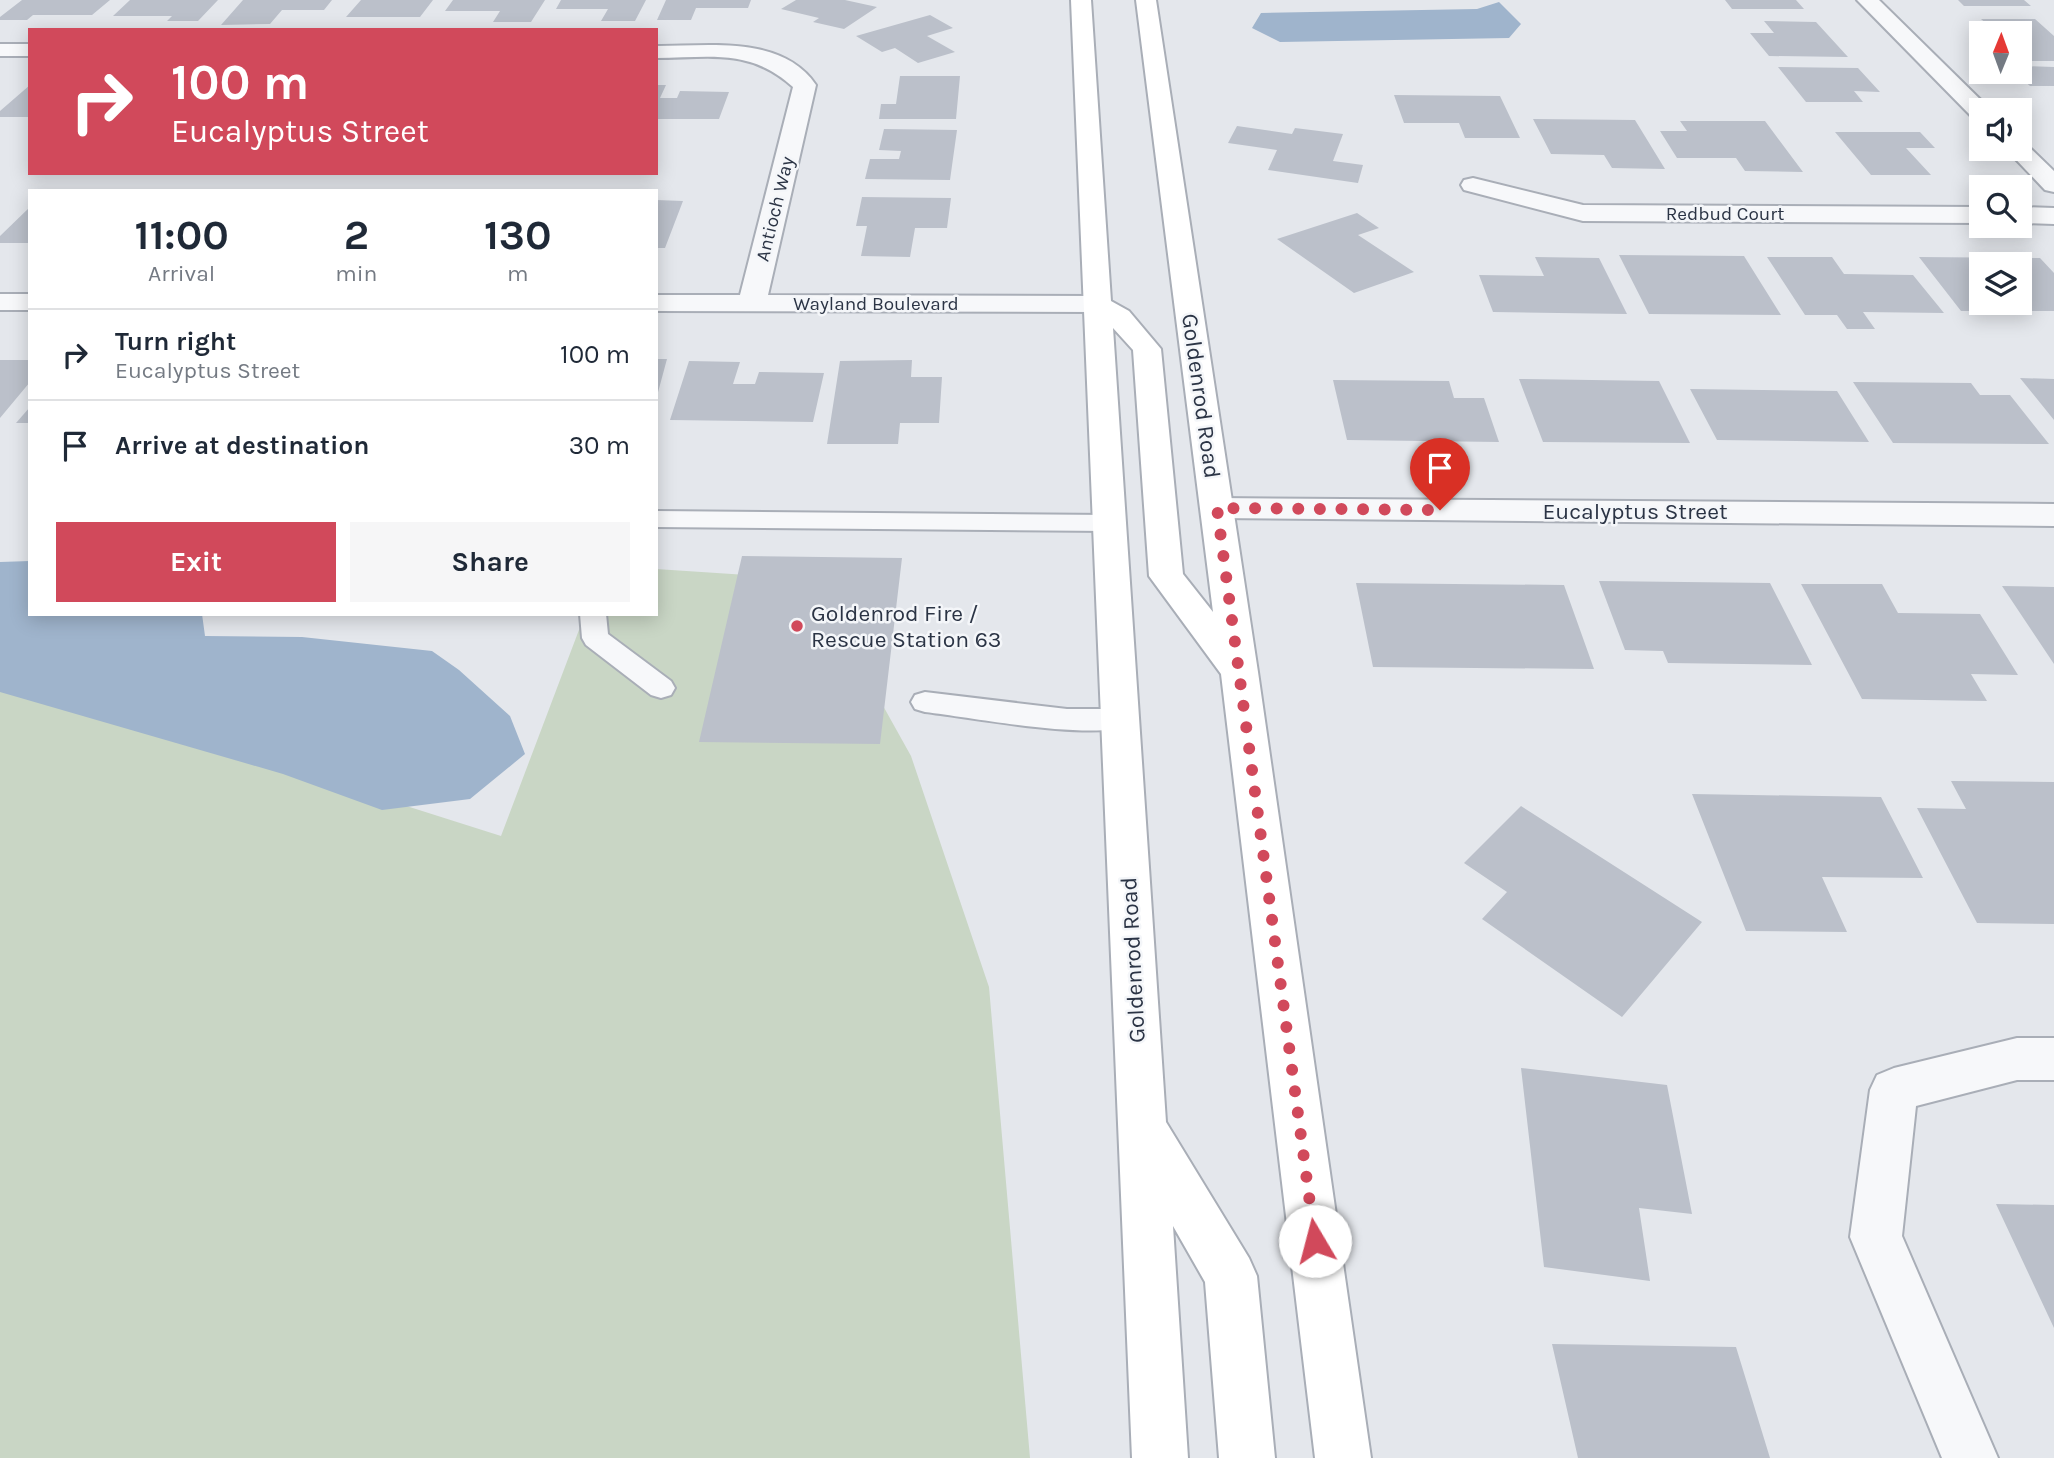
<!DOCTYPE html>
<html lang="en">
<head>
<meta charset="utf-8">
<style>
	body { margin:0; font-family:Karla,sans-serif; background:#f6f6f7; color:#1f2937; height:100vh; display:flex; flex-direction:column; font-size:26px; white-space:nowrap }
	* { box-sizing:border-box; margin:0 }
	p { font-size:23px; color:#747a83 }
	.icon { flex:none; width:38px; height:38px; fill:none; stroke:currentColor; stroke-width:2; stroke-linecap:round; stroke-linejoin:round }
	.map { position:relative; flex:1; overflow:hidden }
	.details { position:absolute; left:28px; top:189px; width:630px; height:427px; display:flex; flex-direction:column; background:#fff; border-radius:0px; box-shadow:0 4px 18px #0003 }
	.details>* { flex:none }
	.top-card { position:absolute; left:28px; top:28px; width:630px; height:147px; border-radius:0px; box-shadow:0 4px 18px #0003; background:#d1495b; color:#fff; overflow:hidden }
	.needle { width:46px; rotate:1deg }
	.buttons { position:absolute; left:1969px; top:21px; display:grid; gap:14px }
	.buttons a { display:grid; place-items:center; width:63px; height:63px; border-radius:0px; background:#fff; box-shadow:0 4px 18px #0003; font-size:35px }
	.pin { position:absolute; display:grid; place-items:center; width:60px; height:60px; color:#fff; margin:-72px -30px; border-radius:50% 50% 50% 0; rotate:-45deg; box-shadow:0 0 7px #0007 }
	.pin .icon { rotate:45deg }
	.me { position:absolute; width:77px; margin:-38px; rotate:352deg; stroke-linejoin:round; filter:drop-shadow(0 0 5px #0008) }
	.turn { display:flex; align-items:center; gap:24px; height:147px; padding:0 28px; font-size:32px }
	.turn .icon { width:91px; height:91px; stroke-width:2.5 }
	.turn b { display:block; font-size:49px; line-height:60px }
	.eta { display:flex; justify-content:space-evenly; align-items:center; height:119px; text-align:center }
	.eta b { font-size:42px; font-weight:700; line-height:49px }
	.cta { display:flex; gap:14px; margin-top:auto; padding:14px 28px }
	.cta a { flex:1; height:80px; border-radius:0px; background:#d1495b; color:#fff; font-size:28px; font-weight:700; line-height:80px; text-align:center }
	.cta a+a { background:#f6f6f7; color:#1f2937 }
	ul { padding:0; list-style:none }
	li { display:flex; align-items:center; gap:21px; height:91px; padding:0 28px; border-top:2px solid #e0e1e3 }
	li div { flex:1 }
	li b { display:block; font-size:26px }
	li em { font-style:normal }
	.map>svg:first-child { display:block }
	.green { fill:#c9d6c5 }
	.water { fill:#9fb4cc }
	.building { fill:#bbc0ca; fill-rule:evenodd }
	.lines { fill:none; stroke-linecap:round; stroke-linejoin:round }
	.service-casing { stroke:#a9aeb7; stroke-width:4 }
	.minor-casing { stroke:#a9aeb7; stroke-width:4 }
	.secondary-casing { stroke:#a9aeb7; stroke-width:4 }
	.service { fill:#f7f8fa; fill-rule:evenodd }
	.minor { fill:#f7f8fa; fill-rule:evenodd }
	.secondary { fill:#fff; fill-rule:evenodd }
	.route { stroke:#d1495b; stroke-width:12; stroke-dasharray:0 21.6 }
	.poi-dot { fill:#d1495b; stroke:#f4f6f9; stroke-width:2.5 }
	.labels { text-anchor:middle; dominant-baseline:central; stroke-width:5; stroke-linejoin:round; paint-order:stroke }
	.far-street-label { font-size:19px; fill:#2b3445; stroke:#f4f6f9 }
	.street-label { font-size:23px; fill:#2b3445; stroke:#f4f6f9 }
	.poi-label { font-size:23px; fill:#2b3445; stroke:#f4f6f9; text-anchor:start }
</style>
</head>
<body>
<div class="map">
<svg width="2054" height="1458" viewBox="0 0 2054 1458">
	<rect width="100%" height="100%" fill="#e4e7ec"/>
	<path class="green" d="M656,569L762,576L838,625L911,756L989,987L1030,1458H0V677L501,836L585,614H656Z"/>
	<path class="water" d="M1499,2L1521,24L1509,38L1280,42L1252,28L1261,13L1477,9Z
		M30,561V614H202L205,636L302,637L432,651L459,670L510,716L525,754L470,799L382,810L283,774L0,692V562Z"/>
	<path class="building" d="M22,0H110L92,15H33L27,20H0V17Z
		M130,0H218L198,21H167L172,16H113Z
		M243,0H332L324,10H282L270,24L221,25Z
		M361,0H433L420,17H346Z
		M453,0H545L531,22H493L500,11H445Z
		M561,0H646L635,21H601L608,9H556Z
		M666,0H751L748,8H696L691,20H657Z
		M796,0H845L877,7L844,29L813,22L819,18L781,9Z
		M1725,0H1796L1804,9H1732Z
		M1958,0H2024L2031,6H1964Z
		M930,15L953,28L927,36L955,52L918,63L895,48L882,52L856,36Z
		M1981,19H2035L2054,36V61H2020V33H1997Z
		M1764,21L1816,22L1848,57L1769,56L1750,33H1774Z
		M2020,66L2054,67V86H2030L2014,72H2020Z
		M1778,67L1858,68L1880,92L1854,91L1863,102H1806Z
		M900,76H960L956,119H879L881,104H896Z
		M30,85V117H0V111Z
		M656,85H666L660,98H677L680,91L729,92L719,119H656Z
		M1394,95L1500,96L1520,138H1465L1459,123H1404Z
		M1533,119L1635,120L1665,169L1612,168L1604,155L1551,154Z
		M1680,121H1765L1803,172L1745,171L1736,158H1677L1660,131H1687Z
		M1237,126L1292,134L1295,128L1343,134L1333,161L1363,165L1358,183L1268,170L1277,150L1228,143Z
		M884,129L957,130L950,180L865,179L870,159H899L901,151L879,150Z
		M1835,132H1920L1935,148H1906L1931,175H1871Z
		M862,197L951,198L947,228H915L910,257L861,256L867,226H856Z
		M656,200L683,201L665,248H656Z
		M30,207V243H0V236Z
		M1357,213L1379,228L1358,235L1414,272L1354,293L1277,239Z
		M1619,255L1744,256L1781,315L1649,314Z
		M1535,257L1599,258L1627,314L1493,312L1479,275L1544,276Z
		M1767,257H1832L1844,274L1913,275L1944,313L1863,312L1875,329H1847L1837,315H1805Z
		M1919,257L2040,258L2054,273V311H1961ZM1981,264H2020V303H1981Z
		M656,359H667L657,396L656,395Z
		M0,360H30V382L0,418Z
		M912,360L911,377H942L939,423H900L898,444H827L840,361Z
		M689,361L740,362L733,384H755L759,372L824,373L813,422L670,420Z
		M2020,378L2054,379V420Z
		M1519,379L1659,381L1690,443L1543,442Z
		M1333,380L1449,381L1454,398H1484L1499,442L1347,440Z
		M1853,382L1971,383L1980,395H2010L2049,444L1893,443Z
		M1690,389L1837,391L1869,442L1717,440Z
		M30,407V423H16Z
		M742,556L902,558L880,744L699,742Z
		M1599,581L1770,583L1812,665L1668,663L1663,651L1625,650Z
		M1356,583L1564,585L1594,669L1373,667Z
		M1801,584H1882L1898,613L1980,614L2018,675L1971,674L1987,701L1862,699Z
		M2002,586L2054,587V664Z
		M1951,781L2054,782V924L1977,923L1917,808L1966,809Z
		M1692,794L1881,797L1923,878L1822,877L1847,932L1746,931Z
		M1521,806L1702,922L1622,1017L1482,919L1507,892L1464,863Z
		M1521,1068L1667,1085L1692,1214L1639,1208L1650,1281L1544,1267Z
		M1996,1204L2054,1205V1328Z
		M1552,1344L1736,1347L1770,1458H1578Z"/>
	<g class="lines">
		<defs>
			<path id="service" d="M656,511L1110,515L1119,517L1122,523L1119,529L1110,531L656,527Z
				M580,614H606L608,634L671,681L675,688L671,695L661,698L651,695L586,645L582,638Z
				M925,692L1067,709H1122L1132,712L1136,719L1132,726C1086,740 976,718 925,712L915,709L911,702L915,695Z"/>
			<path id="minor" d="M1857,0H1879L1991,110H1981V120L1973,118Z
				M0,44H30V56H0Z
				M656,46C709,46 782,35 816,85L768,295L1096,296L1106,298L1110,304L1106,310L1096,312L656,311V295H740L793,87C750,48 710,58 656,58Z
				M2020,142L2026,144L2054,171V192L2045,190L2006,149H2020Z
				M1473,178L1583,205L1981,207V223L1583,221L1464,190L1461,185L1464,180Z
				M2020,207L2054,208V224L2020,223Z
				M0,294H30V310H0Z
				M1217,498L2054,504V526L1217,518L1205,515L1201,508L1205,501Z
				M2017,1038H2054V1080H2017L1916,1106L1902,1236L1998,1458H1942L1850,1237L1870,1090L1877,1075L1894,1068Z"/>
			<path id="secondary" d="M1071,0H1091L1111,301L1129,311L1161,349L1183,574L1213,612L1136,0H1156L1258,672L1371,1458H1315L1221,674L1149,576L1133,350L1113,328L1166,1122L1249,1258L1257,1276L1275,1458H1219L1205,1282L1173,1226L1188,1458H1132Z"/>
		</defs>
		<use href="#service" class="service-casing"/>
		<use href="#minor" class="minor-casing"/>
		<use href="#secondary" class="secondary-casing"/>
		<use href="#service" class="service"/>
		<use href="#minor" class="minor"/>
		<use href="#secondary" class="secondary"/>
	</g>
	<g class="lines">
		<path class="route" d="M1315,1241L1217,508L1440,510"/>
	</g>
	<circle class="poi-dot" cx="797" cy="626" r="7"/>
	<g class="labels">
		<g class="far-street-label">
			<text transform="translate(775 209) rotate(-76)">Antioch Way</text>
			<text x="1725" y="214">Redbud Court</text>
			<text x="876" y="304">Wayland Boulevard</text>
		</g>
		<g class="street-label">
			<text transform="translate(1201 396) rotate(82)">Goldenrod Road</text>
			<text x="1635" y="511">Eucalyptus Street</text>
			<text transform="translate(1133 960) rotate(-93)">Goldenrod Road</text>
		</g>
		<g class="poi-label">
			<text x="811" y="613">Goldenrod Fire /<tspan x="811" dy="26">Rescue Station 63</tspan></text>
		</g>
	</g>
</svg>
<div class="buttons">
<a><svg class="needle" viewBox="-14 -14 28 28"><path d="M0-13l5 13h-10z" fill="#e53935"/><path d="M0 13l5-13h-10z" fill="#747a83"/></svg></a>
<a><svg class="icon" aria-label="sound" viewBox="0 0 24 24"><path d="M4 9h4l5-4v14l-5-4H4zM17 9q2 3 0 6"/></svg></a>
<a><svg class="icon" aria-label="search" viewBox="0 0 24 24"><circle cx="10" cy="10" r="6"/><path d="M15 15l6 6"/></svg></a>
<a><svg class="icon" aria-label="layers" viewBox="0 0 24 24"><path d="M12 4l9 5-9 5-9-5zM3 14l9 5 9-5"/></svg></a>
</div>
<div class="pin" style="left:1440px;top:510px;background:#d93025"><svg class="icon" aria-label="arrive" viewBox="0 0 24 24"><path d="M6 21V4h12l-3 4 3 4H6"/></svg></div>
<svg class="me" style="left:1315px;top:1241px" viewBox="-20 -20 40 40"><circle r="19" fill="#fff"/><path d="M0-13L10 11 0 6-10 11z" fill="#d1495b"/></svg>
<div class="top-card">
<div class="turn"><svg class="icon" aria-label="right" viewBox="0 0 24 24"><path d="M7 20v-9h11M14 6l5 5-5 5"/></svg><div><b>100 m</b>Eucalyptus Street</div></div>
</div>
<section class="details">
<div class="eta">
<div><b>11:00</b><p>Arrival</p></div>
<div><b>2</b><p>min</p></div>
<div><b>130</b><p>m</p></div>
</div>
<ul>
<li><svg class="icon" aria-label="right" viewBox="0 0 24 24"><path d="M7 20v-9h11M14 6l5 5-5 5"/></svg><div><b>Turn right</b><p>Eucalyptus Street</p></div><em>100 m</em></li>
<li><svg class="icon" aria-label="arrive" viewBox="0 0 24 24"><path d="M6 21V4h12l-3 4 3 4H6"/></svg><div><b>Arrive at destination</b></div><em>30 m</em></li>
</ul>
<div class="cta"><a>Exit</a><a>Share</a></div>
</section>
</div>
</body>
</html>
